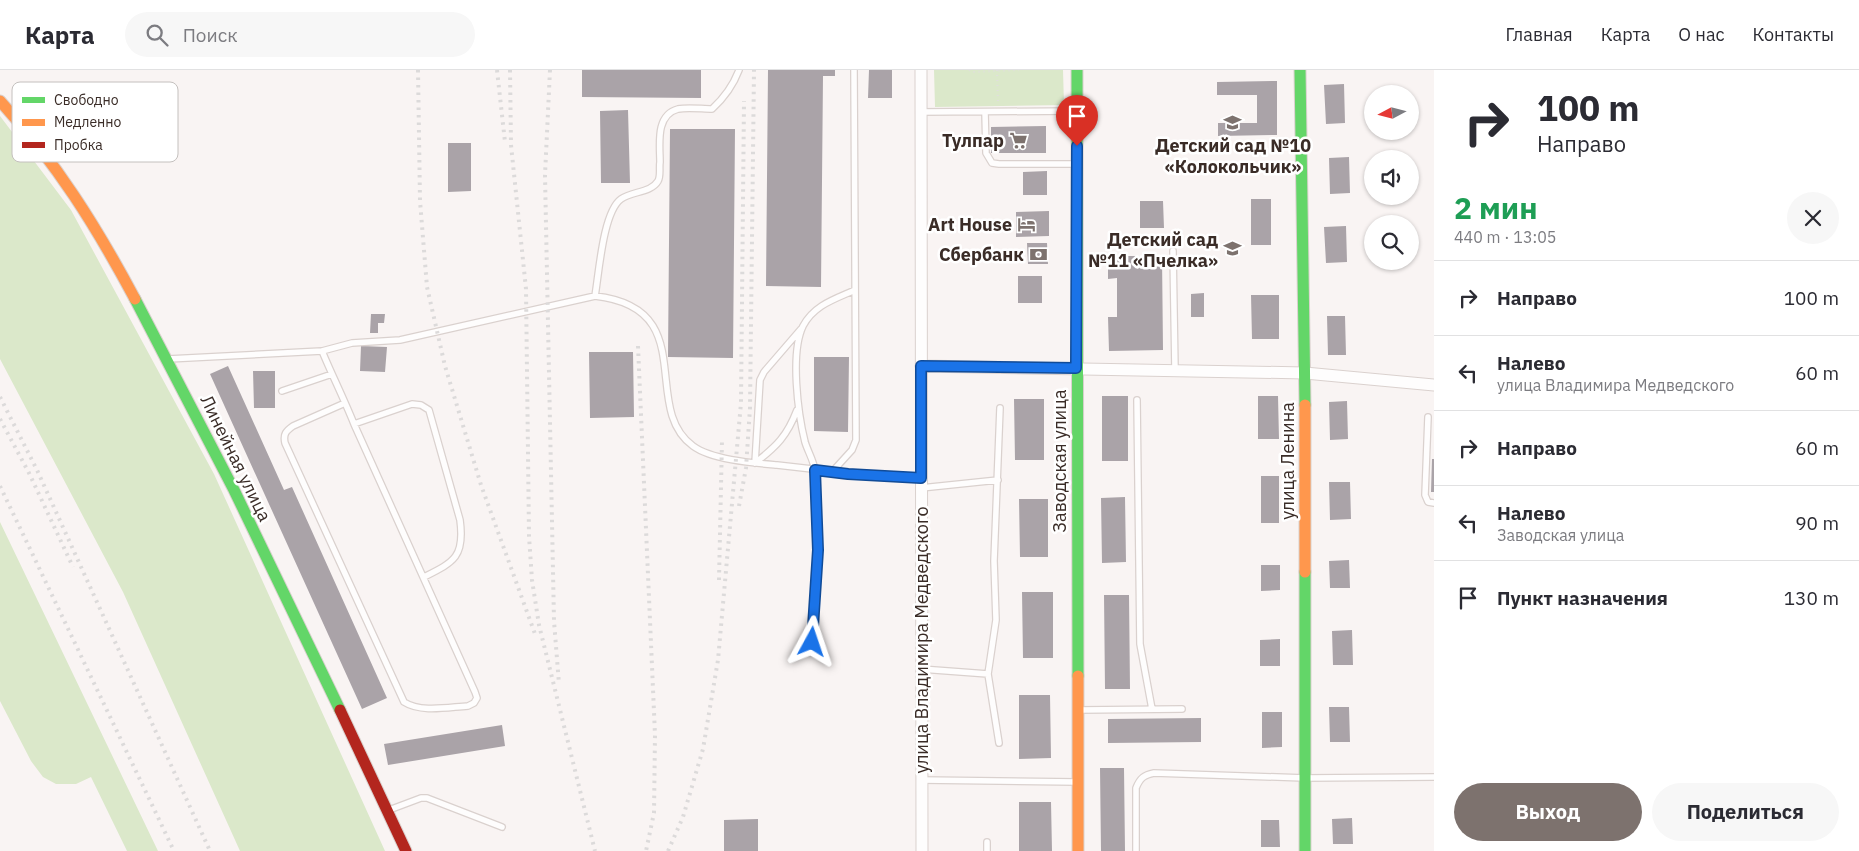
<!DOCTYPE html>
<html lang="ru">
<head>
<meta charset="utf-8">
<style>
	body { margin:0; font-family:"IBM Plex Sans",sans-serif; background:#f7f7f7; color:#2b2b33; height:100vh; display:flex; flex-direction:column; font-size:19px; white-space:nowrap }
	* { box-sizing:border-box; margin:0 }
	p { font-size:16px; color:#7c7c81 }
	.icon { flex:none; width:28px; height:28px; fill:none; stroke:currentColor; stroke-width:2; stroke-linecap:round; stroke-linejoin:round }
	.map { position:relative; flex:1; overflow:hidden }
	.sheet { display:flex; flex-direction:column; background:#fff; width:425px }
	.sheet>* { flex:none }
	.top-card { background:#fff; color:#2b2b33; overflow:hidden }
	.needle { width:32px; rotate:263deg }
	.controls { position:absolute; left:1364px; top:15px; display:grid; gap:10px }
	.controls a { display:grid; place-items:center; width:55px; height:55px; border-radius:50%; background:#fff; box-shadow:0 1px 4px #0004; font-size:25px }
	.pin { position:absolute; display:grid; place-items:center; width:42px; height:42px; color:#fff; margin:-51px -21px; border-radius:50% 50% 50% 0; rotate:-45deg; box-shadow:0 0 5px #0007 }
	.pin .icon { rotate:45deg }
	.me { position:absolute; width:55px; margin:-28px; rotate:5deg; stroke-linejoin:round; filter:drop-shadow(0 0 4px #0008) }
	.turn { display:flex; align-items:center; gap:18px; height:105px; padding:0 20px; font-size:22px }
	.turn .icon { width:65px; height:65px; stroke-width:2.5 }
	.turn b { display:block; font-size:35px; line-height:42px }
	.round { display:grid; place-items:center; flex:none; width:52px; height:52px; border-radius:26px; background:#f7f7f7 }
	.headline { display:flex; align-items:center; justify-content:space-between; height:85px; padding:0 20px }
	h1 { font-size:30px; font-weight:800; line-height:38px; color:#1e9e55 }
	.button { display:flex; gap:10px; margin-top:auto; padding:10px 20px }
	.button a { flex:1; height:58px; border-radius:30px; background:#7d726e; color:#fff; font-size:20px; font-weight:800; line-height:58px; text-align:center }
	.button a+a { background:#f7f7f7; color:#2b2b33 }
	ul { padding:0; list-style:none }
	li { display:flex; align-items:center; gap:15px; height:75px; padding:0 20px; border-top:1px solid #e1e1e2 }
	li div { flex:1 }
	li b { display:block; font-size:19px }
	li em { font-style:normal }
	header { display:flex; align-items:center; gap:30px; box-sizing:border-box; height:70px; padding:0 25px; background:#fff; border-bottom:1px solid #e1e1e2 }
	header strong { font-size:24px }
	nav { display:flex; gap:28px; margin-inline-start:auto; font-size:18px }
	.search { width:350px; height:45px; background:#f7f7f7; display:flex; align-items:center; gap:12px; box-sizing:border-box; padding:0 18px; border-radius:28px; color:#7c7c81; font-size:19px }
	main { display:flex; flex:1; min-height:0 }
	.map>svg:first-child { display:block }
	.green { fill:#dbe8ca }
	.building { fill:#aaa3a8 }
	.lines { fill:none; stroke-linecap:round; stroke-linejoin:round }
	.lane-casing { stroke:#dad1ce; stroke-width:8 }
	.street-casing { stroke:#dad1ce; stroke-width:13 }
	.fast-casing { stroke:#dad1ce; stroke-width:13 }
	.slow-casing { stroke:#dad1ce; stroke-width:13 }
	.jam-casing { stroke:#dad1ce; stroke-width:13 }
	.path { stroke:#e0dede; stroke-width:2; stroke-dasharray:1 4; stroke-linecap:butt }
	.lane { stroke:#fefdfd; stroke-width:5.5 }
	.street { stroke:#fefdfd; stroke-width:11 }
	.fast { stroke:#63d668; stroke-width:11 }
	.slow { stroke:#ff974d; stroke-width:11 }
	.jam { stroke:#b3261e; stroke-width:11 }
	.rail { stroke:#dcdada; stroke-width:4; stroke-dasharray:2.5 5; stroke-linecap:butt }
	.route-casing { stroke:#114b97; stroke-width:12 }
	.route { stroke:#1a73e8; stroke-width:9 }
	.labels { text-anchor:middle; dominant-baseline:central; stroke-width:5; stroke-linejoin:round; paint-order:stroke }
	.poi-label { font-size:18px; font-weight:bold; fill:#3a2c27; stroke:#fff; text-anchor:end }
	.street-label { font-size:18px; fill:#3a2c27; stroke:#fff }
	.key { fill:#fff; stroke:#c4c0be; stroke-width:1 }
	.key-label { font-size:14px; fill:#3a2c27 }
</style>
</head>
<body>
<header>
<strong>Карта</strong>
<div class="search"><svg class="icon" aria-label="search" viewBox="0 0 24 24"><circle cx="10" cy="10" r="6"/><path d="M15 15l6 6"/></svg>Поиск</div>
<nav><a>Главная</a><a>Карта</a><a>О нас</a><a>Контакты</a></nav>
</header>
<main>
<div class="map">
<svg width="1434" height="781" viewBox="0 0 1434 781">
	<rect width="100%" height="100%" fill="#f9f4f3"/>
	<path class="green" d="M934,0H1063L1064,35L935,37Z
		M0,46L71,140L214,404L385,781H240L123,522L0,289Z
		M0,452L158,781H127L91,707L76,714H56L43,707L31,691L0,631Z"/>
	<path class="building" d="M582,0H701V28L582,27Z
		M768,0H835V6H823L821,217L766,216Z
		M869,0H892V28H868Z
		M1277,11V65L1218,66V53H1257V25H1217V12Z
		M1344,14L1345,53L1326,54L1324,15Z
		M628,40L630,113H601L600,41Z
		M1046,56V83H991V57Z
		M670,59H735L733,288L668,287Z
		M448,73H471V121L448,122Z
		M1349,87L1350,123L1330,124L1329,88Z
		M1047,101V125H1023V102Z
		M1251,129H1271V175H1251Z
		M1140,131H1163L1164,158H1140Z
		M1049,141V166L1016,167V142Z
		M1346,156L1347,192L1326,193L1324,157Z
		M1027,173H1047L1048,194H1028Z
		M1108,186H1162L1163,280L1109,281L1108,247H1117V208L1108,209Z
		M1018,206H1042V233H1018Z
		M1204,223V247H1191V224Z
		M1251,225H1279V269H1252Z
		M371,244H385L384,253H378V263H370Z
		M1327,246H1345L1346,285H1328Z
		M361,276L387,277L385,302L360,301Z
		M589,282H633L634,347L590,348Z
		M814,287H849L848,362L814,361Z
		M228,296L284,420L292,417L387,628L362,639L210,304Z
		M253,301H275V338H254Z
		M1102,326H1128V391H1102Z
		M1258,326H1278L1279,369H1258Z
		M1014,329H1044V390H1015Z
		M1347,331L1348,369L1330,370L1329,332Z
		M1432,389H1434V422H1431Z
		M1261,406H1279V453H1261Z
		M1329,412H1350L1351,449L1330,450Z
		M1125,427L1126,492L1102,493L1101,428Z
		M1019,429H1048V487H1020Z
		M1349,490L1350,518H1330L1329,491Z
		M1261,495H1280V520L1261,521Z
		M1022,522H1053V588H1023Z
		M1104,525H1129L1130,619H1105Z
		M1352,560L1353,595H1333L1332,561Z
		M1280,569V596H1260V570Z
		M1019,625H1050L1051,688L1019,689Z
		M1329,637H1349L1350,672H1330Z
		M1262,642H1282V677L1262,678Z
		M1201,648V672L1108,673V649Z
		M502,655L505,676L388,695L384,674Z
		M1100,698H1124L1125,781H1101Z
		M1019,732H1051L1052,781H1019Z
		M1352,748L1353,774H1333L1332,749Z
		M758,749V781H724V750Z
		M1261,750H1279L1280,777H1261Z"/>
	<g class="lines">
		<defs>
			<path id="lane" d="M921,42L1076,41
				M985,42L986,83L992,93L999,94H1077
				M1173,181L1175,300
				M595,226C599,203 603,142 621,129C632,121 651,123 658,111C661,106 659,98 660,92C660,75 655,45 678,39C688,37 702,39 712,39C725,27 733,16 739,0
				M322,281L352,273L400,270L595,226C702,238 639,337 693,376C712,390 754,393 777,395C826,401 873,405 921,408
				M168,289L322,281C332,305 344,329 354,354L475,622L477,628L474,633L468,636C449,637 421,643 404,632L285,373C283,364 286,361 293,356L345,333
				M282,321L332,304
				M1137,330L1140,574L1152,639
				M797,340C787,366 777,376 755,393L760,310L764,302L801,259
				M1428,347L1425,425L1428,432L1434,433
				M354,354L412,334L421,335L429,340L460,450C465,487 454,492 424,507
				M832,402L852,380L856,370L854,0
				M921,418L998,410
				M812,572C816,527 819,481 817,435C816,424 817,412 815,401C814,391 808,382 805,372C798,344 790,283 803,256C814,235 835,229 855,220
				M921,599L988,604L996,550L994,491L1000,338
				M988,604L999,673
				M1079,640L1182,639
				M921,710L1077,712
				M389,740L421,728H427L502,757
				M987,772V781
				M1136,781V718C1140,708 1144,705 1154,703L1305,708L1434,707"/>
			<path id="street" d="M921,0L922,781
				M921,296L1305,303L1434,315"/>
			<path id="fast" d="M1077,0L1078,606
				M1300,0L1305,335
				M135,229L234,420L340,640
				M1305,502V781"/>
			<path id="slow" d="M0,31C56,92 96,156 135,229
				M1305,335V502
				M1078,606V781"/>
			<path id="jam" d="M340,640L406,781"/>
		</defs>
		<use href="#lane" class="lane-casing"/>
		<use href="#street" class="street-casing"/>
		<use href="#fast" class="fast-casing"/>
		<use href="#slow" class="slow-casing"/>
		<use href="#jam" class="jam-casing"/>
		<path class="path" d="M969,0L973,2L1019,0
			M997,0L998,34"/>
		<use href="#lane" class="lane"/>
		<use href="#street" class="street"/>
		<use href="#fast" class="fast"/>
		<use href="#slow" class="slow"/>
		<use href="#jam" class="jam"/>
		<path class="rail" d="M418,0L420,131L427,217L445,296L481,415L535,564
			M497,0L505,72
			M510,0L511,75L526,219L529,466L532,510L539,555L595,781
			M550,0L545,105L554,551L559,614
			M638,276L655,665L654,743L646,781
			M0,327L37,400L210,781
			M0,349L29,403L73,497
			M0,416L174,781
			M739,436L746,398L750,338L754,0
			M719,510L722,370
			M668,781L683,747L703,679L718,590L741,333L744,31"/>
	</g>
	<g class="lines">
		<defs>
			<path id="route" d="M812,572L818,480L815,400L848,404L921,408V296L1076,298L1077,76"/>
		</defs>
		<use href="#route" class="route-casing"/>
		<use href="#route" class="route"/>
	</g>
	<defs>
		<symbol id="school-bare" viewBox="-9 -9 18 18"><path d="M0-5L7-2L0 1L-7-2ZM-4 1L0 2.5L4 1V4Q0 6-4 4Z" fill="#7d726e" stroke="#fff" stroke-width="2.5" paint-order="stroke"/></symbol>
		<symbol id="supermarket-bare" viewBox="-9 -9 18 18"><path d="M-6-5.5h2.5l.6 2H6L4.5 2H-2.5L-4.4-4H-6ZM-1.5 3.2a1.3 1.3 0 1 0 .1 0ZM3 3.2a1.3 1.3 0 1 0 .1 0Z" fill="#7d726e" stroke="#fff" stroke-width="2.5" paint-order="stroke"/></symbol>
		<symbol id="hotel-bare" viewBox="-9 -9 18 18"><path d="M-6-4.5h1.5V1H6V5H4.5V3h-9V5H-6ZM-4 0a1.8 1.8 0 1 1 3.6 0ZM.5 0V-2.5h3Q6-2.5 6 0Z" fill="#7d726e" stroke="#fff" stroke-width="2.5" paint-order="stroke"/></symbol>
		<symbol id="bank-bare" viewBox="-9 -9 18 18"><path d="M-6-4H6V4H-6ZM0-2.3a2.3 2.3 0 1 0 0 4.6a2.3 2.3 0 1 0 0-4.6Z" fill="#7d726e" stroke="#fff" stroke-width="2.5" paint-order="stroke"/></symbol>
	</defs>
	<g fill-rule="evenodd">
		<use href="#school-bare" x="1220" y="40" width="25" height="25"/>
		<use href="#supermarket-bare" x="1006" y="58" width="25" height="25"/>
		<use href="#hotel-bare" x="1014" y="142" width="25" height="25"/>
		<use href="#school-bare" x="1220" y="166" width="25" height="25"/>
		<use href="#bank-bare" x="1026" y="172" width="25" height="25"/>
	</g>
	<g class="labels">
		<g class="poi-label">
			<text x="1004" y="70">Тулпар</text>
			<text x="1233" y="75" text-anchor="middle">Детский сад №10<tspan x="1233" dy="21">«Колокольчик»</tspan></text>
			<text x="1012" y="154">Art House</text>
			<text x="1218" y="169">Детский сад<tspan x="1218" dy="21">№11 «Пчелка»</tspan></text>
			<text x="1024" y="184">Сбербанк</text>
		</g>
		<g class="street-label">
			<text transform="translate(236 388) rotate(64)">Линейная улица</text>
			<text transform="translate(1059 391) rotate(-90)">Заводская улица</text>
			<text transform="translate(1287 391) rotate(-90)">улица Ленина</text>
			<text transform="translate(921 570) rotate(-90)">улица Владимира Медведского</text>
		</g>
	</g>
	<rect x="12" y="12" width="166" height="80" rx="8" class="key"/>
	<rect x="22" y="27" width="23" height="6" fill="#63d668"/>
	<rect x="22" y="49" width="23" height="7" fill="#ff974d"/>
	<rect x="22" y="72" width="23" height="6" fill="#b3261e"/>
	<g class="key-label">
		<text x="54" y="35">Свободно</text>
		<text x="54" y="57">Медленно</text>
		<text x="54" y="80">Пробка</text>
	</g>
</svg>
<div class="controls">
<a><svg class="needle" viewBox="-14 -14 28 28"><path d="M0-13l5 13h-10z" fill="#e53935"/><path d="M0 13l5-13h-10z" fill="#7c7c81"/></svg></a>
<a><svg class="icon" aria-label="sound" viewBox="0 0 24 24"><path d="M4 9h4l5-4v14l-5-4H4zM17 9q2 3 0 6"/></svg></a>
<a><svg class="icon" aria-label="search" viewBox="0 0 24 24"><circle cx="10" cy="10" r="6"/><path d="M15 15l6 6"/></svg></a>
</div>
<div class="pin" style="left:1077px;top:76px;background:#d93025"><svg class="icon" aria-label="arrive" viewBox="0 0 24 24"><path d="M6 21V4h12l-3 4 3 4H6"/></svg></div>
<svg class="me" style="left:812px;top:572px" viewBox="-20 -20 40 40"><path d="M0-17L14 15 0 8-14 15z" fill="#1a73e8" stroke="#fff" stroke-width="4"/></svg>
</div>
<section class="sheet">
<div class="top-card">
<div class="turn"><svg class="icon" aria-label="right" viewBox="0 0 24 24"><path d="M7 20v-9h11M14 6l5 5-5 5"/></svg><div><b>100 m</b>Направо</div></div>
</div>
<div class="headline"><div><h1>2 мин</h1><p>440 m · 13:05</p></div><a class="round"><svg class="icon" aria-label="close" viewBox="0 0 24 24"><path d="M6 6l12 12M18 6L6 18"/></svg></a></div>
<ul>
<li><svg class="icon" aria-label="right" viewBox="0 0 24 24"><path d="M7 20v-9h11M14 6l5 5-5 5"/></svg><div><b>Направо</b></div><em>100 m</em></li>
<li><svg class="icon" aria-label="left" viewBox="0 0 24 24"><path d="M17 20v-9H6M10 6l-5 5 5 5"/></svg><div><b>Налево</b><p>улица Владимира Медведского</p></div><em>60 m</em></li>
<li><svg class="icon" aria-label="right" viewBox="0 0 24 24"><path d="M7 20v-9h11M14 6l5 5-5 5"/></svg><div><b>Направо</b></div><em>60 m</em></li>
<li><svg class="icon" aria-label="left" viewBox="0 0 24 24"><path d="M17 20v-9H6M10 6l-5 5 5 5"/></svg><div><b>Налево</b><p>Заводская улица</p></div><em>90 m</em></li>
<li><svg class="icon" aria-label="arrive" viewBox="0 0 24 24"><path d="M6 21V4h12l-3 4 3 4H6"/></svg><div><b>Пункт назначения</b></div><em>130 m</em></li>
</ul>
<div class="button"><a>Выход</a><a>Поделиться</a></div>
</section>
</main>
</body>
</html>
